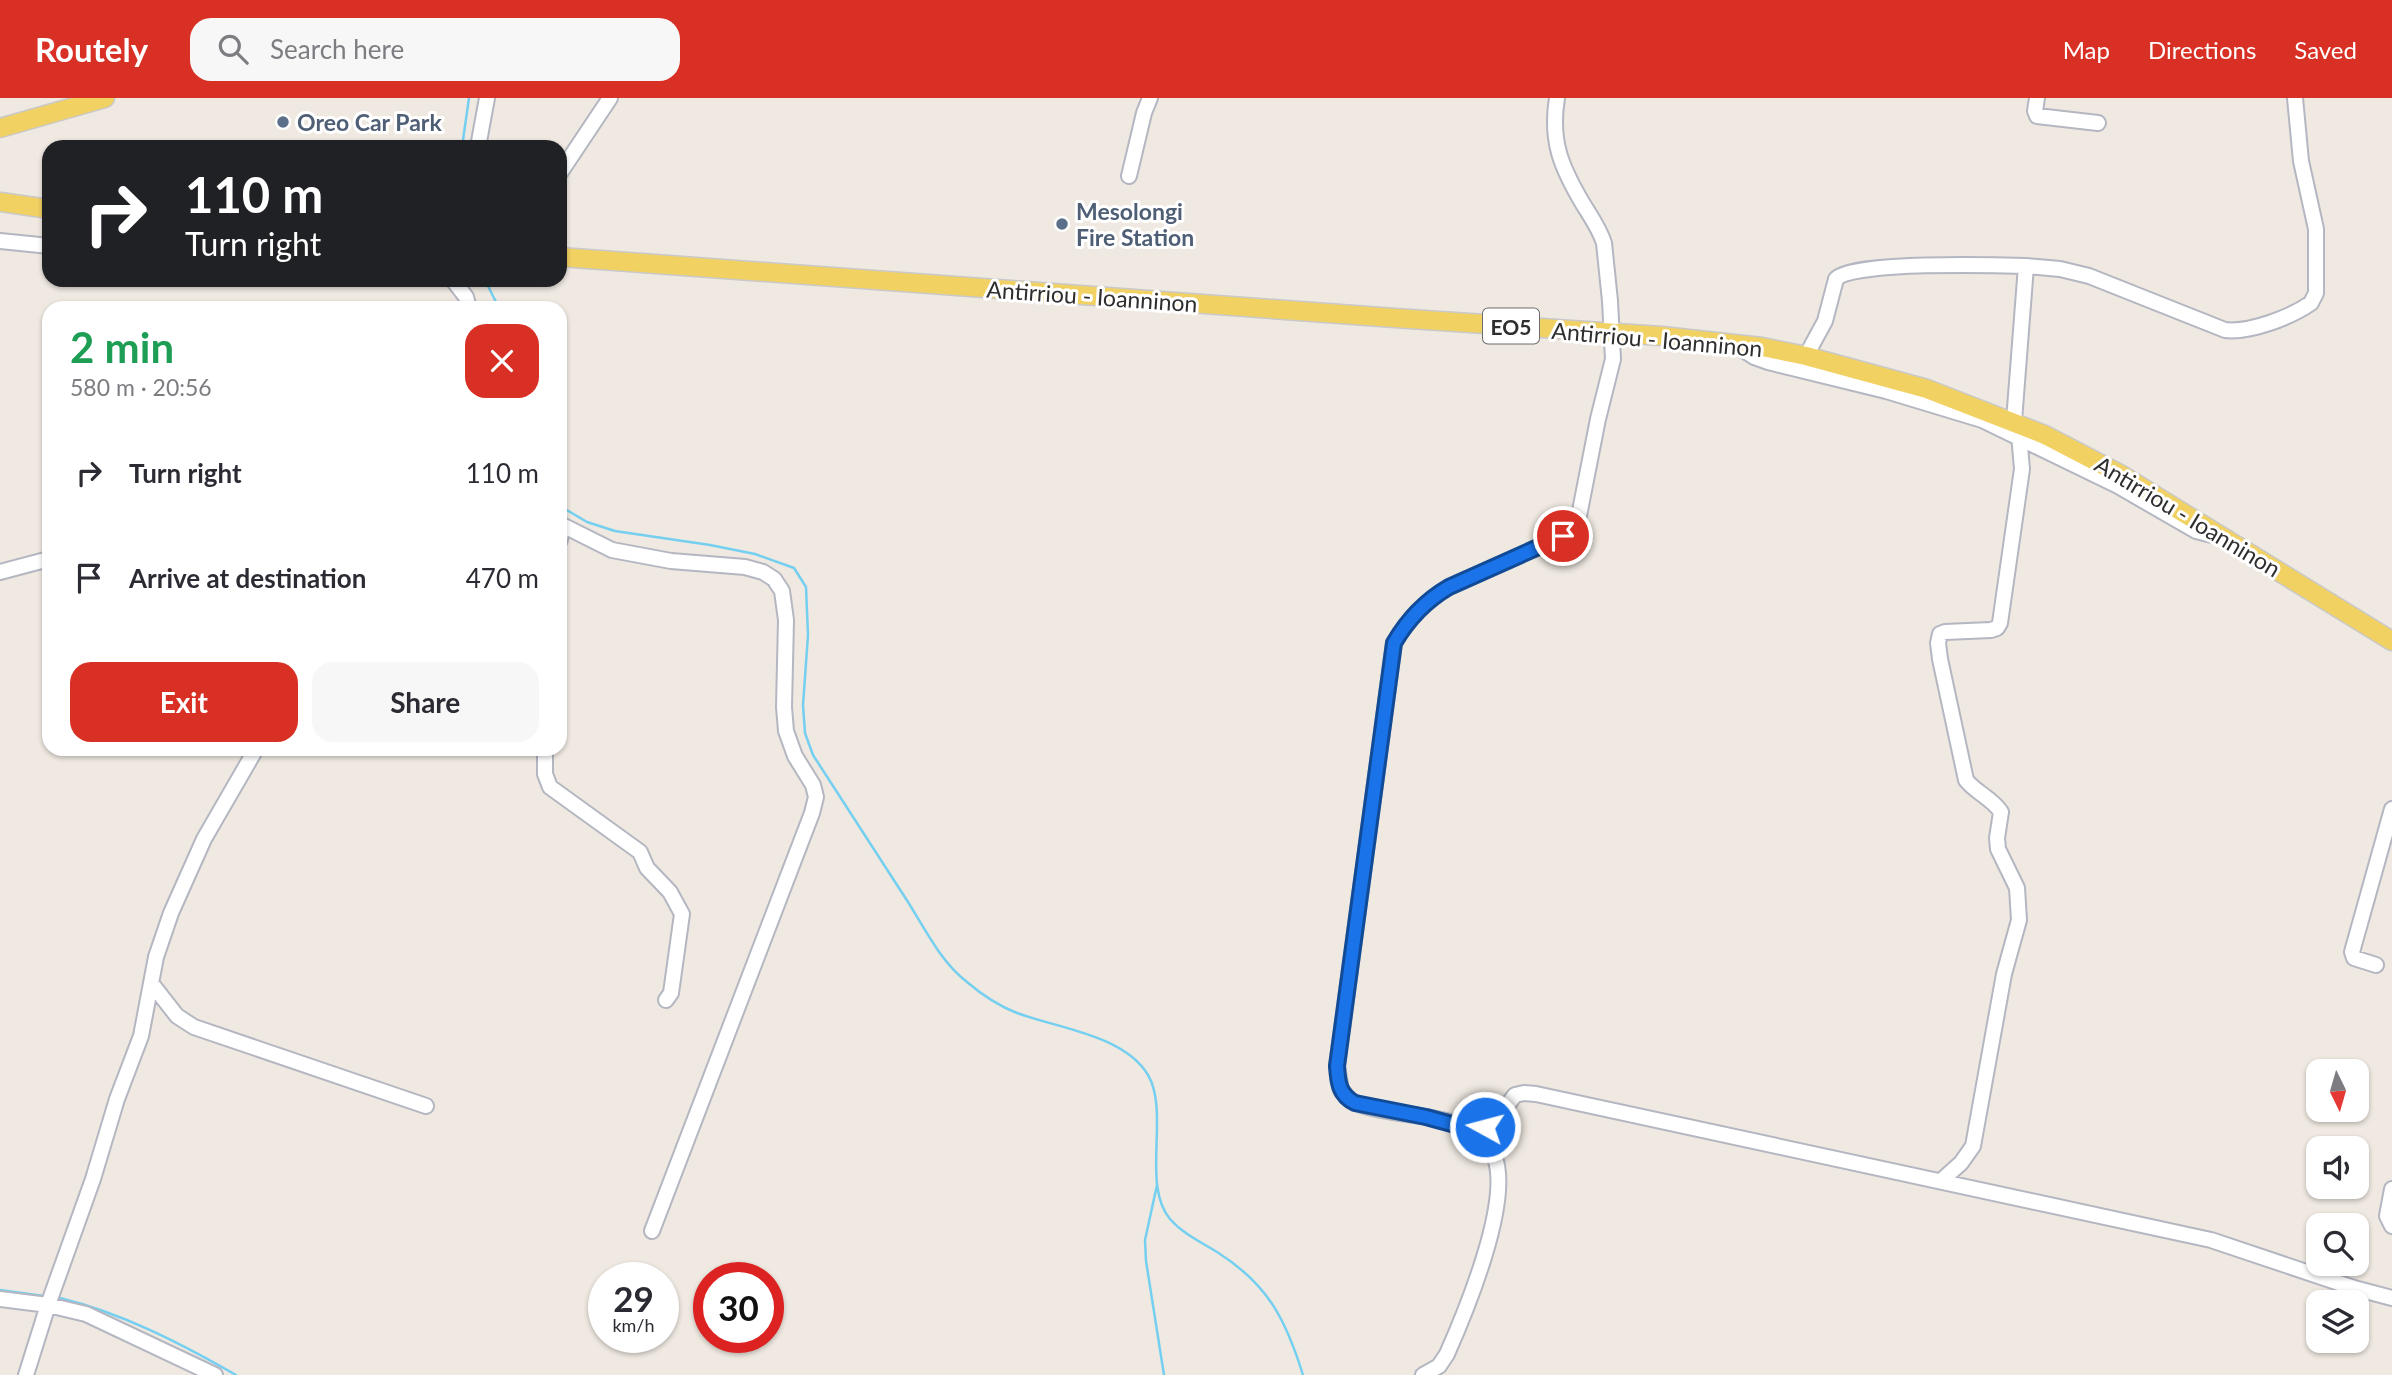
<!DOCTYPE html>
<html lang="en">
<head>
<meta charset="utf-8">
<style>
	body { margin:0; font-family:Lato,sans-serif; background:#f7f7f7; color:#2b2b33; height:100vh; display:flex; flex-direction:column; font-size:26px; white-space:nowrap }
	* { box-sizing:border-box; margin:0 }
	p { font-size:23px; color:#7c7c81 }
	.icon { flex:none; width:38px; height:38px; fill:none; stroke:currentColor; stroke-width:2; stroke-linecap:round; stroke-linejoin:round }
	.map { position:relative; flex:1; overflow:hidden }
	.sheet { position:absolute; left:42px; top:203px; width:525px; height:455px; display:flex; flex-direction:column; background:#fff; border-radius:21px; box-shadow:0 2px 5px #0004 }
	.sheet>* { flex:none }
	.guide { position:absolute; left:42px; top:42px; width:525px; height:147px; border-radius:21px; box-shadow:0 2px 5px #0004; background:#202124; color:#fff; overflow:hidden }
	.needle { width:46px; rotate:175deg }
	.tools { position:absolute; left:2306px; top:961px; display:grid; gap:14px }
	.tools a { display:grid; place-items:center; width:63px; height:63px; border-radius:14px; background:#fff; box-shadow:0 2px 5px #0004; font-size:35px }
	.speed { position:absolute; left:588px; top:1164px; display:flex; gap:14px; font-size:35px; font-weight:700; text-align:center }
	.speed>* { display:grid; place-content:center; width:91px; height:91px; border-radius:50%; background:#fff; box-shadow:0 2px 5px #0004; line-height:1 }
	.speed small { font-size:18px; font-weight:400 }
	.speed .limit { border:10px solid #d22; background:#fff; color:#111 }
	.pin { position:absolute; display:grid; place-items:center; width:60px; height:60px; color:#fff; margin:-30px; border:4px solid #fff; border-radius:50%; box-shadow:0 2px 7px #0007 }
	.me { position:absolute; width:77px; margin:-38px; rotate:277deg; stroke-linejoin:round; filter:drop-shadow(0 0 5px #0008) }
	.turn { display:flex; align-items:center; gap:24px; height:147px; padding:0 28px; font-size:32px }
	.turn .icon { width:91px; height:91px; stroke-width:2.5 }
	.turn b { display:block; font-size:49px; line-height:60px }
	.round { display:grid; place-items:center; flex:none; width:74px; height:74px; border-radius:21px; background:#f7f7f7 }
	.headline { display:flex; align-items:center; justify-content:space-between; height:119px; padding:0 28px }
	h1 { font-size:42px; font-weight:700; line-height:52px; color:#1e9e55 }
	.action { display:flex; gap:14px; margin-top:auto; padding:14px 28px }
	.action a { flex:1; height:80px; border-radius:21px; background:#d93025; color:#fff; font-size:28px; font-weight:700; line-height:80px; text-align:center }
	.action a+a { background:#f7f7f7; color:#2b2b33 }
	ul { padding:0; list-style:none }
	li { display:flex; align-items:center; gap:21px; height:105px; padding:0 28px }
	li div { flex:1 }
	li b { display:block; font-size:26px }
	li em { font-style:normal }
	header { display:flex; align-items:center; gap:42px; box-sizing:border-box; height:98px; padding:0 35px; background:#d93025; color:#fff }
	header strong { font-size:33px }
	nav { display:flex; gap:38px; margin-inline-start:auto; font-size:24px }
	.search { width:490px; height:63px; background:#f7f7f7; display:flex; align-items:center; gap:18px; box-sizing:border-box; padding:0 24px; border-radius:21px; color:#7c7c81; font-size:26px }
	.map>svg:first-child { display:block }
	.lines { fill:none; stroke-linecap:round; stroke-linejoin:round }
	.stream { stroke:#75cff0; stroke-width:2.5 }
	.minor-casing { stroke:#b4b7c1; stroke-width:18 }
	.major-casing { stroke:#c9c9c9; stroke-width:21 }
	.minor { stroke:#fff; stroke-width:14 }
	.major { stroke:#f2d163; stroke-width:18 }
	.route-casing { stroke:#114b97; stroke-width:18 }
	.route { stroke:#1a73e8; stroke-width:12 }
	.service-dot { fill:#5c6f8a; stroke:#fff; stroke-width:2.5 }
	.labels { text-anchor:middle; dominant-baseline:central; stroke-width:6; stroke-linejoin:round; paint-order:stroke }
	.shield { fill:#fff; stroke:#6d6d6d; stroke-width:2 }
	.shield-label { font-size:21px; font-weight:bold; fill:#2e2e2e }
	.service-label { font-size:23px; font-weight:bold; fill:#4e5e75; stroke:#fff; text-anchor:start }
	.street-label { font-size:23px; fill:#2e2e2e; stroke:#fff }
</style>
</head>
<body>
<header>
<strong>Routely</strong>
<div class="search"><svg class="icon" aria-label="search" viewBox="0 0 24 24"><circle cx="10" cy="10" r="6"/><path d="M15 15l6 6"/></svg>Search here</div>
<nav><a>Map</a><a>Directions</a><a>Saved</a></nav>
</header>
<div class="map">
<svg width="2392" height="1277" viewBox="0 0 2392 1277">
	<rect width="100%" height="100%" fill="#efe9e1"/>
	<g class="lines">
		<path class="stream" d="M462,49L469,0
			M485,182L499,210
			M560,405L565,411L587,424L615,433L710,447L755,456L794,470L806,489L808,537L803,607L805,635L813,657C845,706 876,755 908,804C925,831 941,864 967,884C981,896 999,908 1017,915C1057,930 1124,937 1148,977C1170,1014 1141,1087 1170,1121C1183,1136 1201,1144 1217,1154C1268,1186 1286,1222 1303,1277
			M1157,1087L1145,1142L1146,1163L1164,1277
			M0,1192L44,1198
			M60,1200C122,1215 180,1245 236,1277"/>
		<defs>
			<path id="minor" d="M2037,0L2035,13L2037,18L2098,25
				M478,49L487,0
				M560,75L610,0
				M1129,78L1144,15L1150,0
				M0,143L49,148
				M453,182L466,199L469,210
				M1734,246L1754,259L1768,264L1886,293L1982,322L2118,388L2196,433L2216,438
				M1806,258L1825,223L1836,181C1851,163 1997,167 2026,168
				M2014,323L2026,168L2060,171L2089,178L2225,232C2250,235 2291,219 2311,205L2316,195V131L2301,63L2295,0
				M560,426L612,452L671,463L745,469L763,474L774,481L782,493L786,522L784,609L786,633L795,658L813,687L816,699L812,715L652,1133
				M560,442L562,428
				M0,474L49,461
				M545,651V676L550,689L640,754L647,770L670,794L682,816L671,895L666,902
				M2376,867L2354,860L2352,854L2392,711
				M152,886L177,918L194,929L426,1008
				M1470,1031L1494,1025L1515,997L1524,995L1536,996L2211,1142L2354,1190L2392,1200
				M1942,1082L1961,1065L1973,1048L2004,876L2019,822L2017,790L1998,751L1997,740L2001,714C1992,700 1976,695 1966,682L1940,561L1938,545L1940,536L1945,534L1991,532L1997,530L2000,525L2022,371L2018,325
				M2392,1091L2387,1118L2392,1128
				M0,1201L48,1207L86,1216L215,1277
				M26,1277L48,1207L93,1081L117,1001L141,938L156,859L171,815L204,741L256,651
				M1423,1277L1439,1268L1447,1256C1466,1213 1511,1105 1495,1060C1490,1047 1474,1032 1461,1027C1427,1015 1382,1017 1351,1003L1341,992L1337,968L1394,545C1408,521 1425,503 1449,489L1563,438L1577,428L1598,321L1613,261L1610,203L1604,145C1599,130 1591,119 1583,106C1561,69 1550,43 1557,0"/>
			<path id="major" d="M0,30L105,0
				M0,104L49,111
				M560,159L1395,220L1662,238L1762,249L1806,258L1927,291L2045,337L2120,376L2392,543"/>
		</defs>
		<use href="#minor" class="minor-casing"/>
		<use href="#major" class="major-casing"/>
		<use href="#minor" class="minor"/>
		<use href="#major" class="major"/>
	</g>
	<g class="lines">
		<defs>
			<path id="route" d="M1485,1029L1470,1031L1426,1019L1355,1005C1339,997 1338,984 1337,968L1394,545C1408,521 1425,503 1449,489L1563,438"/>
		</defs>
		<use href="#route" class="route-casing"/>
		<use href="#route" class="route"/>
	</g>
	<g class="service-dot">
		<circle cx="283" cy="24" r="7"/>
		<circle cx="1062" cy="126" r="7"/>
	</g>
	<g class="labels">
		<rect class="shield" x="1483" y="210.5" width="56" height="35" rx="5"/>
		<g class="shield-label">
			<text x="1511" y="228">ΕΟ5</text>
		</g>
		<g class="service-label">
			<text x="297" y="24">Oreo Car Park</text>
			<text x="1076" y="113">Mesolongi<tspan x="1076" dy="26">Fire Station</tspan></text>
		</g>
		<g class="street-label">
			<text transform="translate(1092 198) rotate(4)">Antirriou - Ioanninon</text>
			<text transform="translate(1657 241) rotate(5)">Antirriou - Ioanninon</text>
			<text transform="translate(2188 418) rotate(31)">Antirriou - Ioanninon</text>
		</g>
	</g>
</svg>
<div class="tools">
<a><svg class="needle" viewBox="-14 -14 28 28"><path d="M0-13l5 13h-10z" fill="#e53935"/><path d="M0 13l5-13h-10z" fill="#7c7c81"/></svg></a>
<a><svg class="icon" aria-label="sound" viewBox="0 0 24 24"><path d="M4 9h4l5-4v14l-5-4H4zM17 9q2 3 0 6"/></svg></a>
<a><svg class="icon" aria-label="search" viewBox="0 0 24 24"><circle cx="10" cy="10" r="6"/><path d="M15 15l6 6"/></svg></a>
<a><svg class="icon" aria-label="layers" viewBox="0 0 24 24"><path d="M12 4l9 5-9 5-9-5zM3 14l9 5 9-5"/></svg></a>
</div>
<div class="speed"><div>29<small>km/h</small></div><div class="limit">30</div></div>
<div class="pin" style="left:1563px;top:438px;background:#d93025"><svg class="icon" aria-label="arrive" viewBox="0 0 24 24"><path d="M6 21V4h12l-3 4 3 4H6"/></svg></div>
<svg class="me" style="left:1485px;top:1029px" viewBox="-20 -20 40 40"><circle r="17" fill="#1a73e8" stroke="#fff" stroke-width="3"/><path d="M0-11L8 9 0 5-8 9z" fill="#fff"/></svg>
<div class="guide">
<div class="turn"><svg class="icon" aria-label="right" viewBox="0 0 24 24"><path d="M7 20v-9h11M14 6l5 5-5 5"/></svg><div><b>110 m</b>Turn right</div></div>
</div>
<section class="sheet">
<div class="headline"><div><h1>2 min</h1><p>580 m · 20:56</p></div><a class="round" style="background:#d93025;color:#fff"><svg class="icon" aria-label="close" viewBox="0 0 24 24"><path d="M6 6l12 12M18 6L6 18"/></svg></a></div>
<ul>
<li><svg class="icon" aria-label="right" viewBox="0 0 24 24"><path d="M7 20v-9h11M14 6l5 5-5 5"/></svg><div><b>Turn right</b></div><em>110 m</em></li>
<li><svg class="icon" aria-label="arrive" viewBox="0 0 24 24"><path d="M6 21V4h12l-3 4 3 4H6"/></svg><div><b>Arrive at destination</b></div><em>470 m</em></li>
</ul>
<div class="action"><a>Exit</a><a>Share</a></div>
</section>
</div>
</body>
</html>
